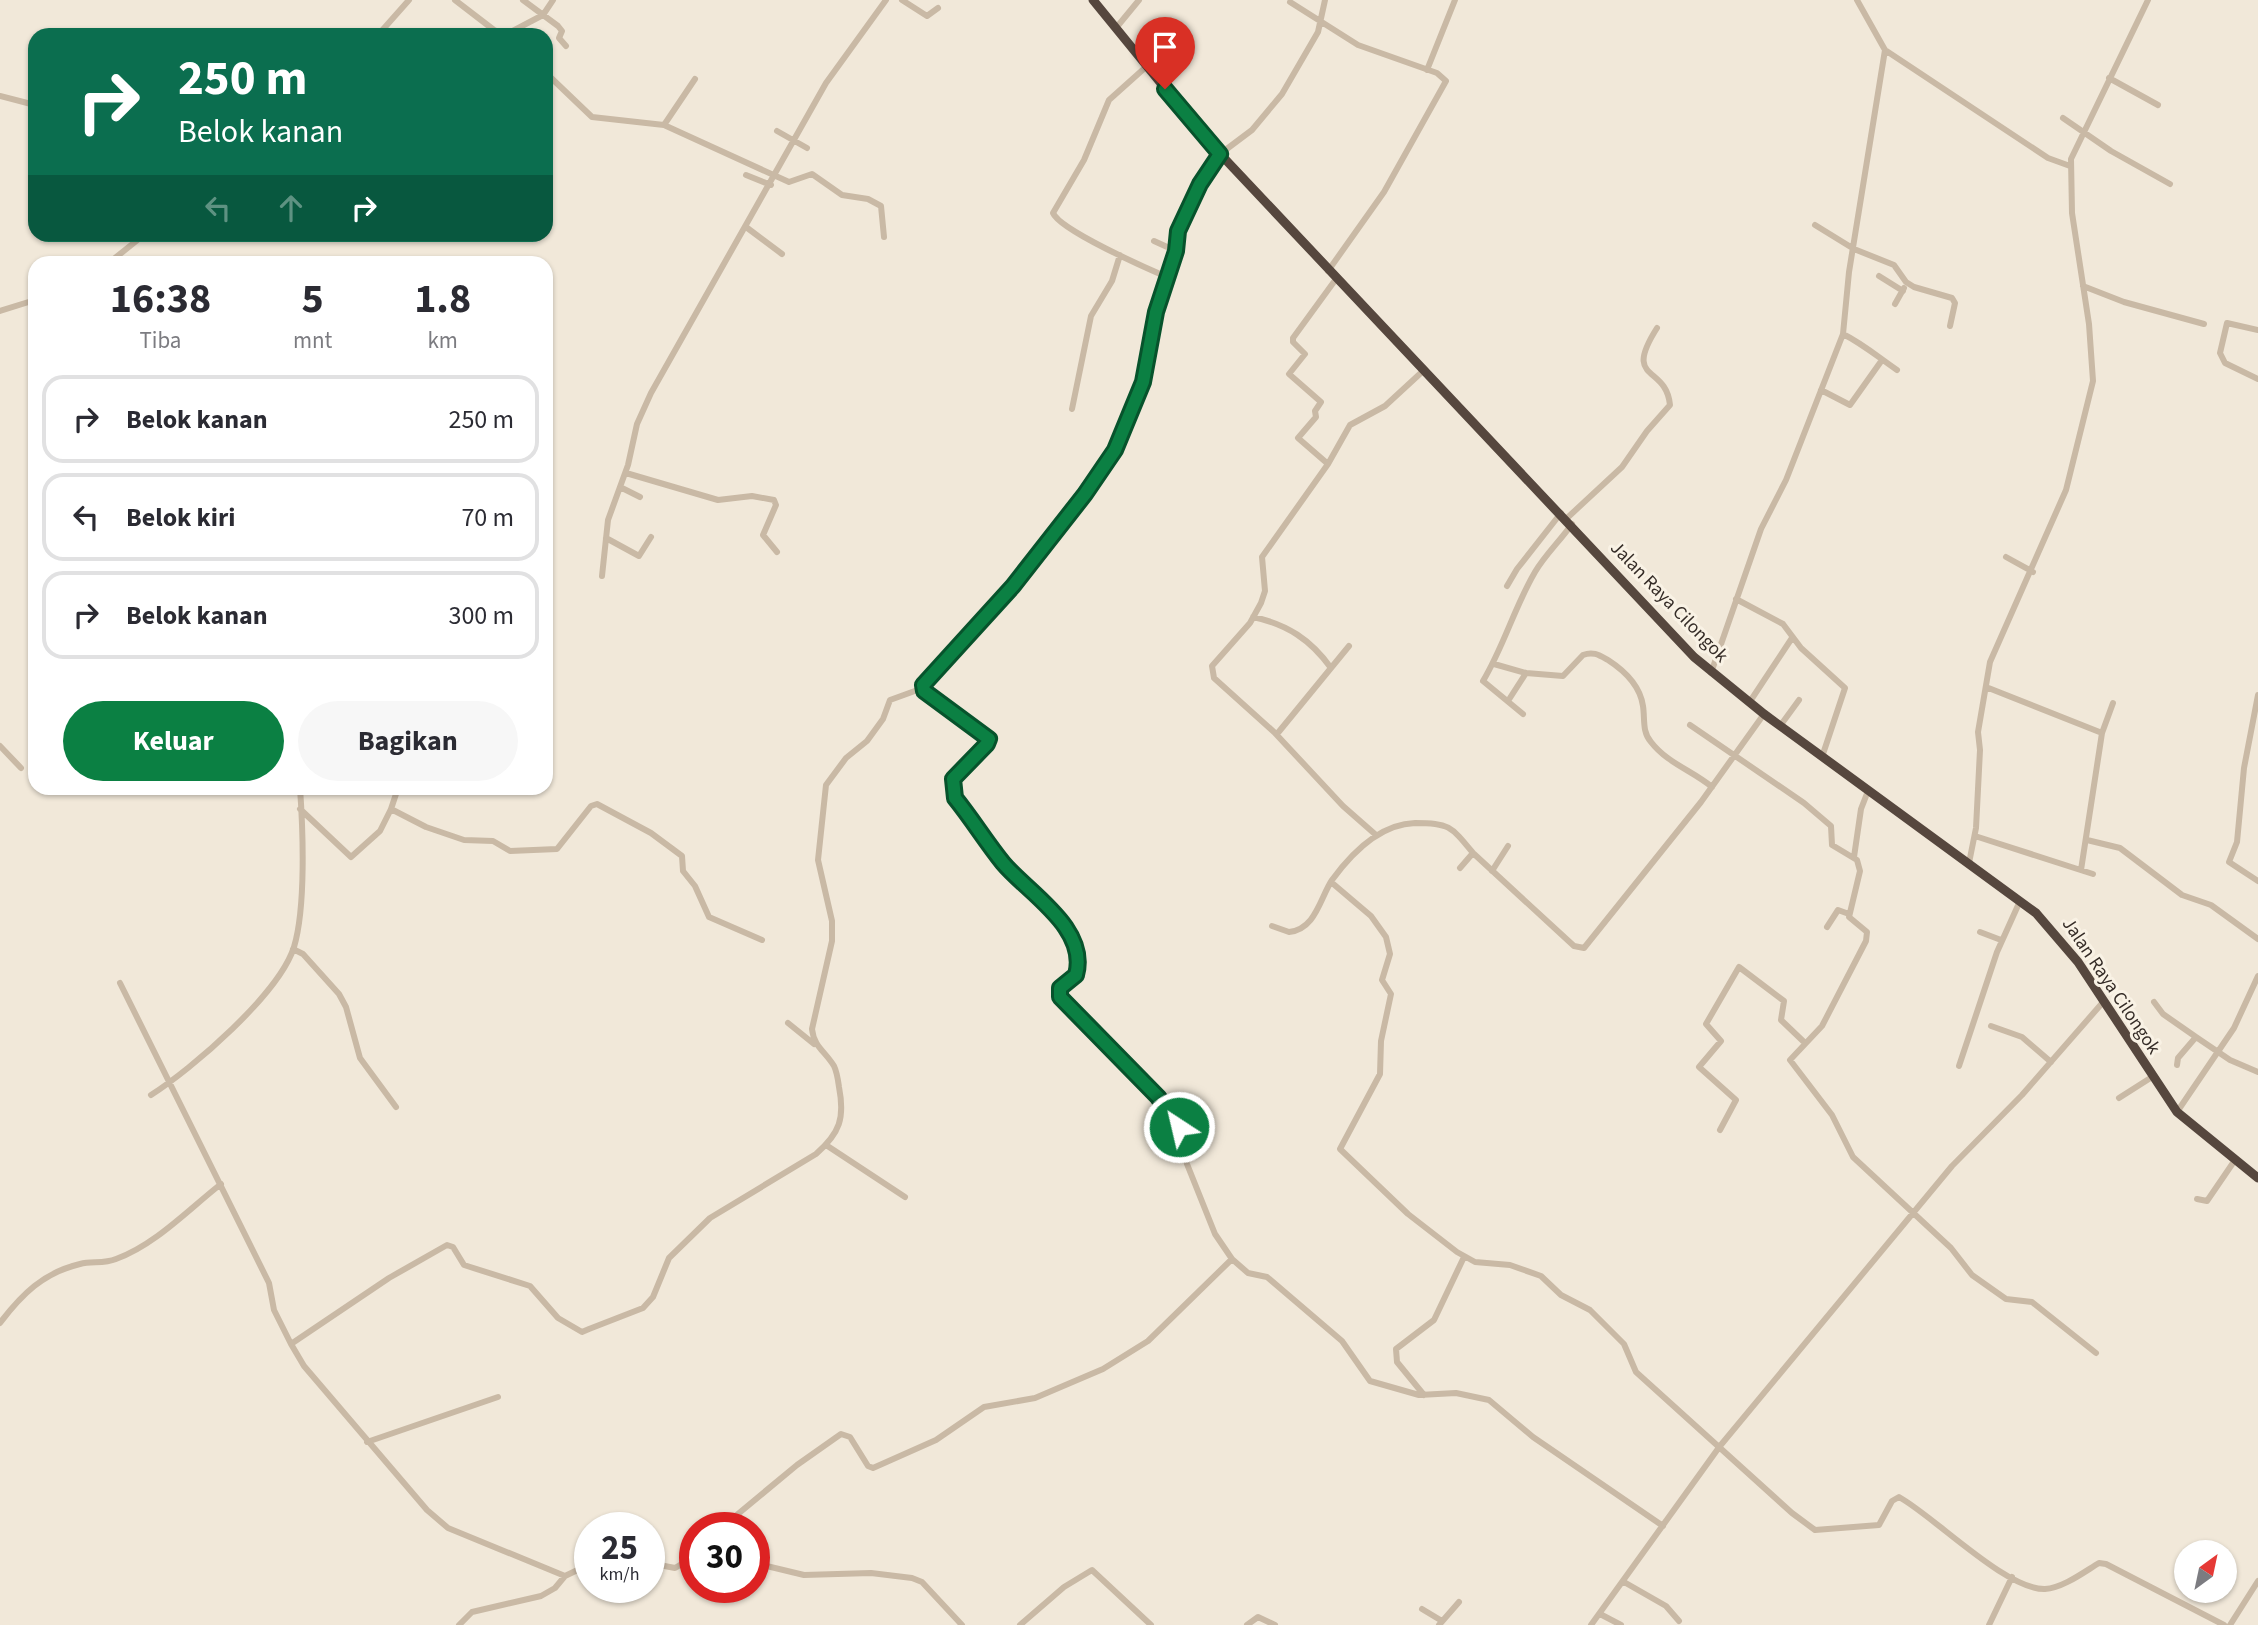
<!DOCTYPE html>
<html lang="id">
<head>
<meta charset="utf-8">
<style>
	body { margin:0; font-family:"Source Sans 3",sans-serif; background:#f7f7f7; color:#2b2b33; height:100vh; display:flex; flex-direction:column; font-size:26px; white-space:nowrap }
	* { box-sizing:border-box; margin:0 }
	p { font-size:23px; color:#7c7c81 }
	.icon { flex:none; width:38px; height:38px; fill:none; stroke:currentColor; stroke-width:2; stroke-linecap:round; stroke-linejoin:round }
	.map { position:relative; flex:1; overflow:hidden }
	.side { position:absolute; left:28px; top:256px; width:525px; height:539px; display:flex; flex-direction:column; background:#fff; border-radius:21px; box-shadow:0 2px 5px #0004 }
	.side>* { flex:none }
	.guide { position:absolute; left:28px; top:28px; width:525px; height:214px; border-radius:21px; box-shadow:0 2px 5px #0004; background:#0b6e4f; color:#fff; overflow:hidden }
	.needle { width:46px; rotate:33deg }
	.controls { position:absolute; left:2174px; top:1540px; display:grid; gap:14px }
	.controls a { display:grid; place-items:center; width:63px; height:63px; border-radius:50%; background:#fff; box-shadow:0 2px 5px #0004; font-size:35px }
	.speed { position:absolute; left:574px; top:1512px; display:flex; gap:14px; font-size:35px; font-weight:700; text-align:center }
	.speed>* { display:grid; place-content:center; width:91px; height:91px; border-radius:50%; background:#fff; box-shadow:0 2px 5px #0004; line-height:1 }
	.speed small { font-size:18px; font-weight:400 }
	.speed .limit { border:10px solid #d22; background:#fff; color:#111 }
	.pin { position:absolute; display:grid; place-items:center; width:60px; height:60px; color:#fff; margin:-72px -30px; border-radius:50% 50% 50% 0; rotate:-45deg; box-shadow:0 0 7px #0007 }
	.pin .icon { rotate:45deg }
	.me { position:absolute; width:77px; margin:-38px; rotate:325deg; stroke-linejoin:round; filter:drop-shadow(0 0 5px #0008) }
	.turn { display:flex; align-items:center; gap:24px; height:147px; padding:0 35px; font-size:32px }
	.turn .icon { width:91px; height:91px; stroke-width:2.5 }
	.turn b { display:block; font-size:49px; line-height:60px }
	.lanes { display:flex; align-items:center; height:66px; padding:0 35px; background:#0003; justify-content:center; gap:35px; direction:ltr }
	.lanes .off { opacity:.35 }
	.eta { display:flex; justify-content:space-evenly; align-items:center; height:119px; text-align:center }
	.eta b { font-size:42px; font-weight:700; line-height:49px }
	.cta { display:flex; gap:14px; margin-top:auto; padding:14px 35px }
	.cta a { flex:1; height:80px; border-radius:42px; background:#0b8043; color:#fff; font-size:28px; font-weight:700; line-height:80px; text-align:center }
	.cta a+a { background:#f7f7f7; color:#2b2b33 }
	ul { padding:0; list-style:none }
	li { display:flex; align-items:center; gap:21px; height:88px; margin:0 14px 10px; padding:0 21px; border:4px solid #e1e1e2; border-radius:21px }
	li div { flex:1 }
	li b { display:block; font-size:26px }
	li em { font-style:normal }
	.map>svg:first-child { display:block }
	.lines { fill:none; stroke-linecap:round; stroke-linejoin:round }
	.minor { stroke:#c9b9a5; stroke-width:6 }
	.highway { stroke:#56473e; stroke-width:9 }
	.route-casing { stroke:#07532c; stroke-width:18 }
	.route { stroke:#0b8043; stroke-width:12 }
	.labels { text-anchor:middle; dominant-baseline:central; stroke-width:6; stroke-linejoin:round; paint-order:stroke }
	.street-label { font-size:19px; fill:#352c27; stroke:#f9f2e5 }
</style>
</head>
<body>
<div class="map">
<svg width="2258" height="1625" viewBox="0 0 2258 1625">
	<rect width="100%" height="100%" fill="#f1e8d9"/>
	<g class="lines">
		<path class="minor" d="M455,0L494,30L505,35
			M523,0L558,26L562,31L559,38L566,46
			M902,0L927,16L938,8
			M1857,0L1885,50L2048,158L2070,166
			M1290,2L1358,45L1437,73L1446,81L1384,192L1328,271
			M1116,28L1139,0
			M378,35L409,0
			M505,35L543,15L553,0
			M1147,66L1109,100L1084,160L1053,213C1060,230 1146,268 1167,277
			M1427,70L1455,0
			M546,73L592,117L664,125L789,182L812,174L842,195L868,199L881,206L884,237
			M2109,78L2158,105
			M0,96L35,105
			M2063,118L2111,151L2170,184
			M664,125L695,79
			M777,131L807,148
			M746,175L771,185
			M1815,225L1854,249L1894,265L1906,282L1914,287L1952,298L1955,303L1950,326
			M746,227L782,254
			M1154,241L1176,251
			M110,262L145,234
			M1879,276L1903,291
			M2083,286L2124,302L2204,324
			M1895,304L1904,288
			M0,311L35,300
			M2258,330L2227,323L2220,353L2225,363L2258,379
			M1843,334C1863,344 1878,357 1897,370
			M1821,390L1850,405L1882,360
			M1072,409L1091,316L1112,281L1120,255
			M1328,464L1298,438L1316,417L1315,411L1321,402L1289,374L1305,354L1293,342V338L1336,279
			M626,473L718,500L752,496L774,500L776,505L763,535L777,552
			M620,487L640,497
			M1566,519L1622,467L1647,431L1670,405C1666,364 1622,383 1657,328
			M606,538L639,556L651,537
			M2006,557L2033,572
			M602,576L608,520L628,465L637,424L651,393L826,83L886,0
			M1507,586L1517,569L1561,513
			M1736,599L1783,624L1801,648L1845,688L1822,757
			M1253,617C1287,624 1311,640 1331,668
			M1494,664L1526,673
			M1711,673L1761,529L1786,480L1843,334L1849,272L1885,50
			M1986,687L2102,733
			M2258,695L2244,768L2237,842L2229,862L2258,881
			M1508,701L1526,673L1563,676L1583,655C1593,651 1599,655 1608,660C1625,671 1640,685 1643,706C1645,719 1642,732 1651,742C1667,763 1693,771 1712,787
			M1749,703L1792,638
			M1523,714L1483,681C1504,646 1514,608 1535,572C1545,555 1560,541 1572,524
			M1690,725L1804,803L1831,826L1832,845L1857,860L1860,871L1849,917L1867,932L1866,941L1822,1026L1790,1060L1832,1115L1853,1157L1951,1248L1972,1275L2006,1299L2032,1302L2096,1353
			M1780,726L1799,700
			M1277,734L1349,646
			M0,746L21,768
			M300,809L351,857L380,831L391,809L426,827L464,840L493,841L510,851L557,849L591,806L597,804L651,833L682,856L683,871L695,886L709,917L762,940
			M391,809L398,788
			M1376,835L1343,806L1274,732L1214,678L1212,666L1250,623L1261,603L1265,591L1262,557L1328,464L1350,425L1385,406L1423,371
			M1975,836L2093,874
			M2087,840L2120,848L2182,895L2211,905L2258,939
			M1854,857L1861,809L1868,791
			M1969,863L1976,828L1980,750L1978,732L1990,662L2066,490L2093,381L2089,324L2072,213L2071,159L2148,0
			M1460,868L1473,853
			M2081,870L2102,733L2113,703
			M1492,871L1508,846
			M1331,882L1371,916L1386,937L1390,954L1382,980L1391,994L1381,1041L1380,1074L1340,1149L1408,1214L1457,1252L1475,1262L1510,1265L1541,1276L1561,1295L1590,1310L1624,1344L1636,1372L1792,1513L1815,1530L1879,1525L1892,1501L1899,1497C1935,1517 2006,1590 2045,1589C2063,1588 2084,1572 2099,1563L2106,1564L2224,1625
			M1272,926L1289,932C1316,929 1320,898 1332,880C1351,854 1380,824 1415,823C1449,823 1451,826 1473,853L1574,946L1584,948L1701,802L1764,714
			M1827,927L1838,910L1849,914
			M1980,932L2001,940
			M293,949L303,954L339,994L346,1007L360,1058L396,1107
			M120,983L269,1283L274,1310L291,1344
			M2154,1002L2163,1014L2196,1037
			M788,1023L814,1044
			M1991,1026L2022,1037L2051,1062
			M2177,1065L2178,1058L2196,1037L2230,1060L2258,1072
			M1959,1066L1997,952L2020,901
			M151,1095C192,1069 279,994 294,947C306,907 303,830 300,788
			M2119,1098L2152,1077
			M2177,1112L2234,1028L2258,976
			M1720,1130L1736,1100L1699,1067L1721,1041L1706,1024L1739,967L1784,1001L1781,1020L1804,1042
			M826,1145L905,1197
			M2197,1199L2207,1201L2235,1160
			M1232,1259L1248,1273L1267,1277L1342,1341L1370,1381L1419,1395L1456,1393L1489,1400L1533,1437L1663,1526
			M0,1323C22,1294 43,1273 80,1264C92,1261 104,1264 116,1259C155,1245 189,1209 221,1184
			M1424,1395L1397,1362L1396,1349L1434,1320L1464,1257
			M367,1442L498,1397
			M721,1528L797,1465L841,1434L850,1437L868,1466L873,1468L936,1440L984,1407L1035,1398L1103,1369L1148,1341L1232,1259L1215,1234L1187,1164L1175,1119L1060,997V988L1076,975L1078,954L1047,902L1004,864L955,798L953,779L987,744L989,739L924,691L923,686L1013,586L1085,494L1115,450L1143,382L1156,312L1185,214L1220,154L1252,130L1282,94L1318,32L1325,0
			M649,1563L675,1568L695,1556
			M754,1563L804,1575L871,1573L912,1578L922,1582L962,1625
			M590,1564L565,1576L448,1528L427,1510L304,1366L291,1344L389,1278L447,1245L453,1247L464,1265L530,1286L558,1318L582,1332L589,1329L643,1308L653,1297L669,1258L710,1218L816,1154C840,1133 845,1118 839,1087C838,1080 837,1072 834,1066C825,1051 814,1047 812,1029L832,941V921L818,860L826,785L846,758L867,741L883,719L890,700L923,688
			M1624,1582L1666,1606L1679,1621
			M1422,1609L1442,1621
			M1600,1614L1621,1625
			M459,1625L472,1612L541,1596L555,1588L565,1576
			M1020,1625L1064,1587L1092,1570L1151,1625
			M1247,1625L1258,1617L1275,1625
			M1439,1625L1459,1602
			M1591,1625L1720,1446L1952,1166L2022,1095L2104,1001
			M1989,1625L2012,1577
			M2230,1625L2258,1581"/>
		<path class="highway" d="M1093,0L1208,141L1694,657L1764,714L2036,913L2078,962L2177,1112L2258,1178"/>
	</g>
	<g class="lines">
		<defs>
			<path id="route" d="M1165,89L1220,154L1200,184L1178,231L1176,251L1156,312L1143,382L1115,450L1085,494L1013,586L923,685L924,691L989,739L987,744L953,779L955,798C972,819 986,842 1003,863C1028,893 1089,928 1076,975L1060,988V997L1158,1097L1179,1127"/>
		</defs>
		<use href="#route" class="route-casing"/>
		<use href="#route" class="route"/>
	</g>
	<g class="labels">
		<g class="street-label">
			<text transform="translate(1669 602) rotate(46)">Jalan Raya Cilongok</text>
			<text transform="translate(2111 986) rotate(56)">Jalan Raya Cilongok</text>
		</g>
	</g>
</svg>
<div class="controls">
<a><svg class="needle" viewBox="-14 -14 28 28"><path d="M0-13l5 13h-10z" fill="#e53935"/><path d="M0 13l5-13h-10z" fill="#7c7c81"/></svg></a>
</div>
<div class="speed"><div>25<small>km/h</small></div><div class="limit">30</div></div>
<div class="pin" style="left:1165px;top:89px;background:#d93025"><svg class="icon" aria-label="arrive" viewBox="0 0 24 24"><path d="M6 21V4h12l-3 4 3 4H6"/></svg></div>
<svg class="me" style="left:1179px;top:1127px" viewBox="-20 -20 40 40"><circle r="17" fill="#0b8043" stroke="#fff" stroke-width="3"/><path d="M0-11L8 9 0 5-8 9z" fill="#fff"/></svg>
<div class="guide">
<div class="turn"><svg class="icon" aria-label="right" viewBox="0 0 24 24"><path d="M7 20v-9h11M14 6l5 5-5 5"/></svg><div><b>250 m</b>Belok kanan</div></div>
<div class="lanes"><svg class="icon off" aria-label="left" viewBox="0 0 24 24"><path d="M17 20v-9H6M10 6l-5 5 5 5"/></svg><svg class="icon off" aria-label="ahead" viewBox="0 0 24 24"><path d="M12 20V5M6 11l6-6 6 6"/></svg><svg class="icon" aria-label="right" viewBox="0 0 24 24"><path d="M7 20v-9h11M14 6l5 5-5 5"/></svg></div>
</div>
<section class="side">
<div class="eta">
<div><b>16:38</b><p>Tiba</p></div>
<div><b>5</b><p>mnt</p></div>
<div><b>1.8</b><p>km</p></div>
</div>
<ul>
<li><svg class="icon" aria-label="right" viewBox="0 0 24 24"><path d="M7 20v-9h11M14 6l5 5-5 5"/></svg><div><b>Belok kanan</b></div><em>250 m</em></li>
<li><svg class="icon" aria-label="left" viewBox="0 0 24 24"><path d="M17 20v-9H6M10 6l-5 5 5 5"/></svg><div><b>Belok kiri</b></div><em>70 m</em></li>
<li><svg class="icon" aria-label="right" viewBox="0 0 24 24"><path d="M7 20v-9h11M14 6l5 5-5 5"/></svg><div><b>Belok kanan</b></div><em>300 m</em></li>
</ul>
<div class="cta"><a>Keluar</a><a>Bagikan</a></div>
</section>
</div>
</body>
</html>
